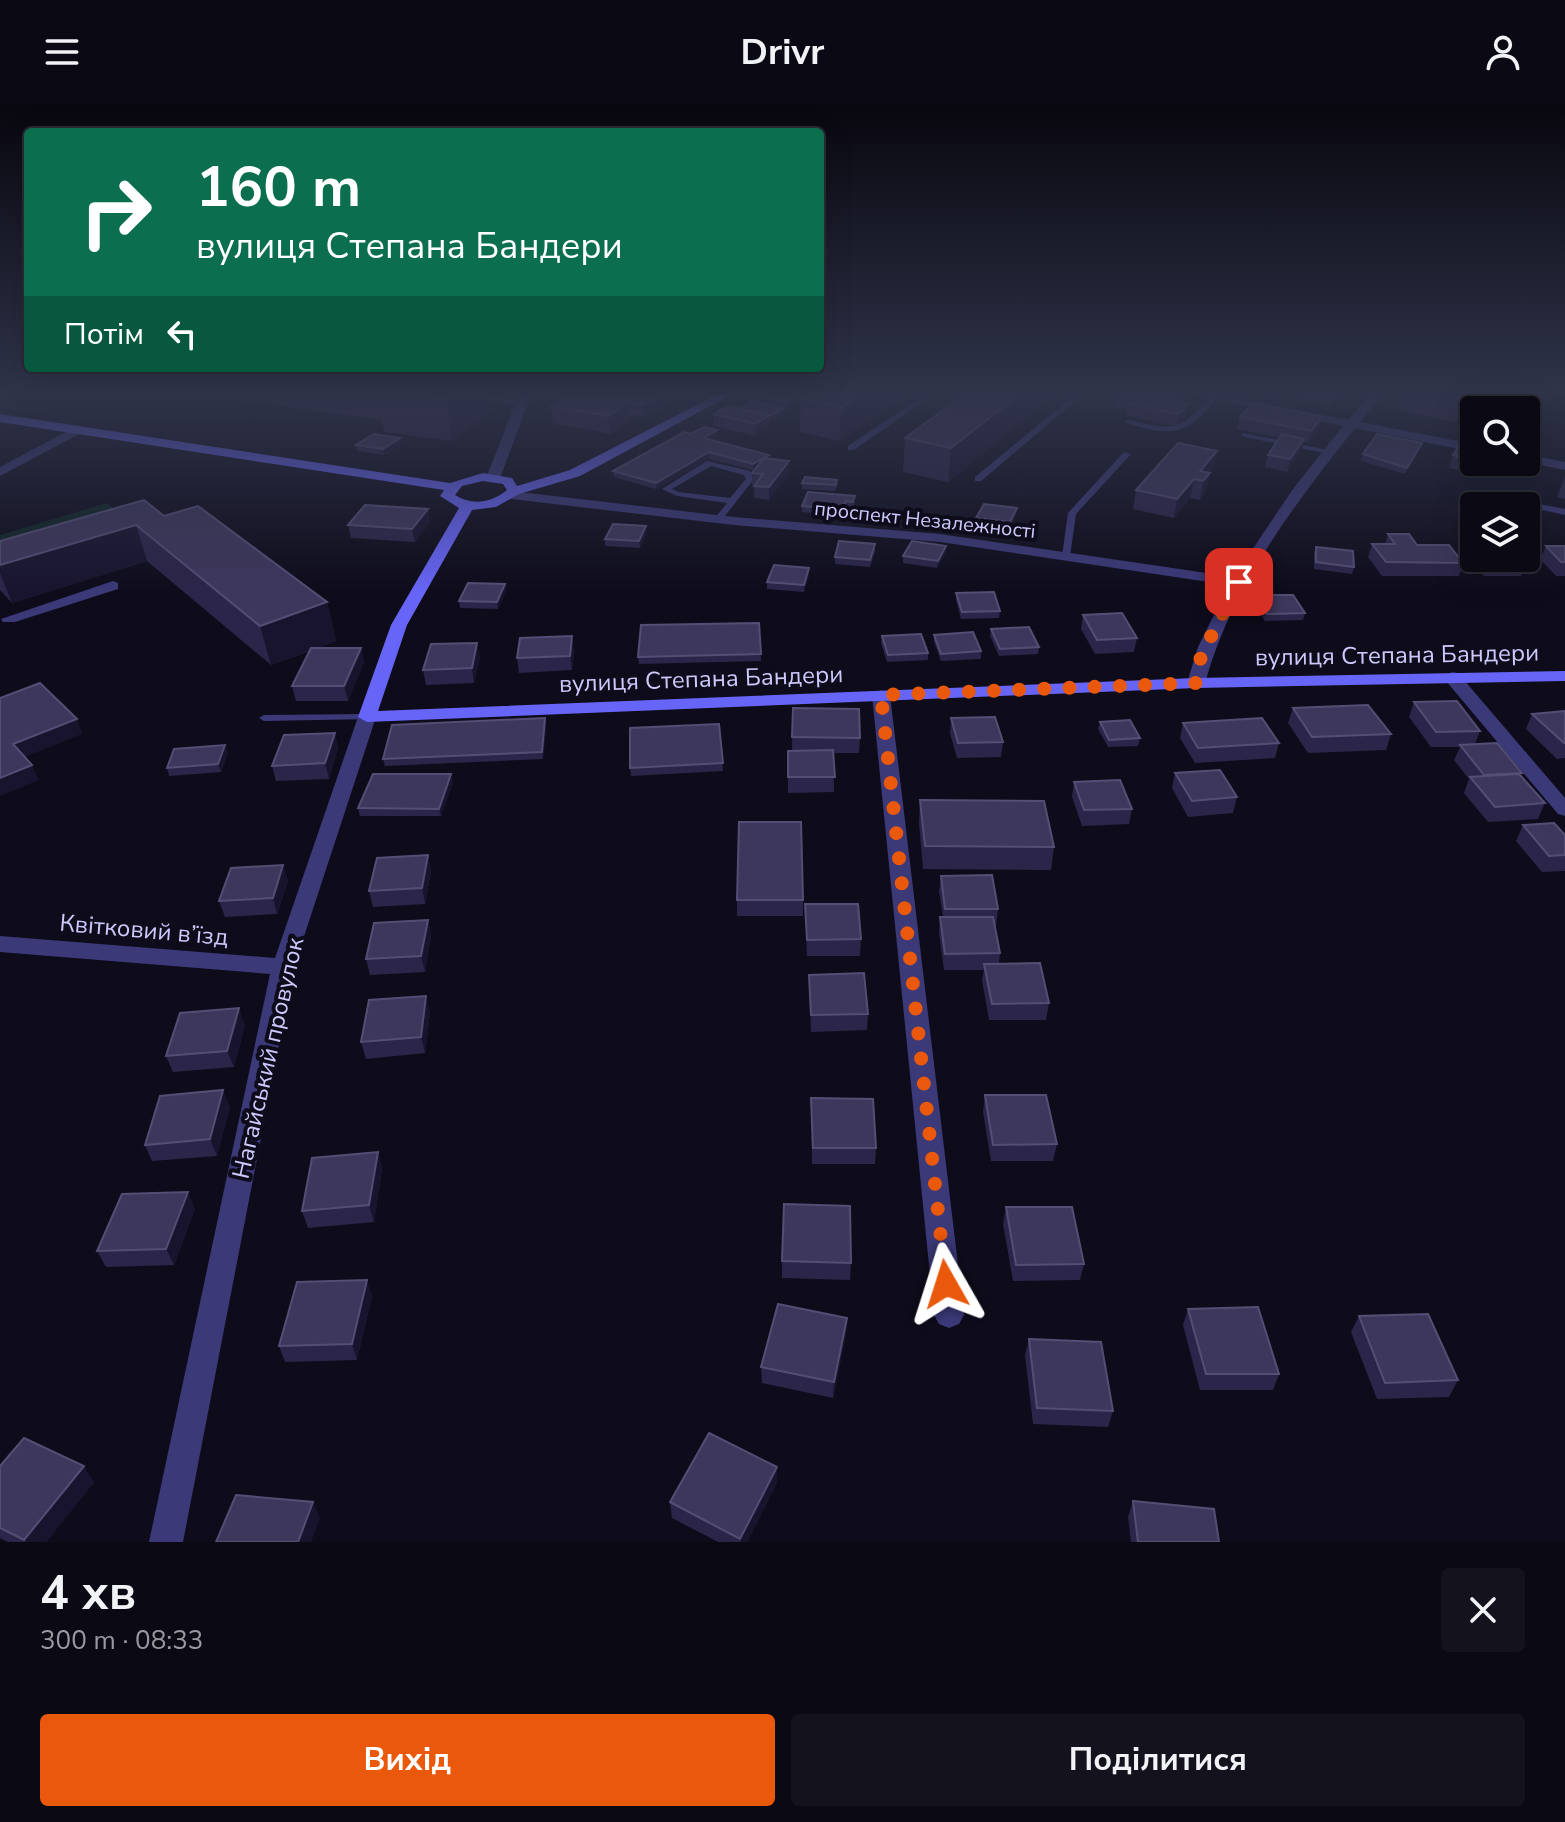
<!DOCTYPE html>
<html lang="uk">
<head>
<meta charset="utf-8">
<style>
	body { margin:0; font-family:"Nunito Sans",sans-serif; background:#13121d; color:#f1f3f6; height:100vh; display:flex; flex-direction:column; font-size:30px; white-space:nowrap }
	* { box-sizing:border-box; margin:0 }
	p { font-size:26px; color:#999aa0 }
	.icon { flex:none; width:44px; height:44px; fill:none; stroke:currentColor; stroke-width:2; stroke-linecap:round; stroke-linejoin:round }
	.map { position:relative; height:1438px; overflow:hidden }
	.side { display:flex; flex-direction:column; background:#0a0914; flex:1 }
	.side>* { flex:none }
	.hud { position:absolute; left:24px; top:24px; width:800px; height:244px; border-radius:8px; box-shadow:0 8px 32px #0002,0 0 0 2px #2a2a34; background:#0b6e4f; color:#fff; overflow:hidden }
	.fabs { position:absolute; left:1460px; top:292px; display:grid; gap:16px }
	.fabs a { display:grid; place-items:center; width:80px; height:80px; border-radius:8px; background:#0a0914; box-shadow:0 8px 32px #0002,0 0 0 2px #2a2a34; font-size:40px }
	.pin { position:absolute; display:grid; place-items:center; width:68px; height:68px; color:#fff; margin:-34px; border-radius:16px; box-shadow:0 4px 12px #0006 }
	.me { position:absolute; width:88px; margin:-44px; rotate:354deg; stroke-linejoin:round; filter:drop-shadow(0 0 6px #0008) }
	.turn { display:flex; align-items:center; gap:28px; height:168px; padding:0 40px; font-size:36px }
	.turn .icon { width:104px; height:104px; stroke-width:2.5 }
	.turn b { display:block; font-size:56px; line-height:68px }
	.then { display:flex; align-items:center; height:76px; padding:0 40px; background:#0003; gap:16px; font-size:30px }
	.round { display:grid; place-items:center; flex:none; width:84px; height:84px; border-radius:8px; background:#13121d }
	.summary { display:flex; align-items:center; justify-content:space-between; height:136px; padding:0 40px }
	h1 { font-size:48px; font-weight:700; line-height:60px }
	.cta { display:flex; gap:16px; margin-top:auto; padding:16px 40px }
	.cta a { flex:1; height:92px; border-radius:8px; background:#ea580c; color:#fff; font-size:32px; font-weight:700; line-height:92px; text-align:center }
	.cta a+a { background:#13121d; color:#f1f3f6 }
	header { display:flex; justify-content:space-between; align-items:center; height:104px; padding:0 40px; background:#0a0914; font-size:36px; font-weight:700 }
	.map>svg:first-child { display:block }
	.green { fill:#0f2524 }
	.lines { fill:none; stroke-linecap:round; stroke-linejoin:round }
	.lane { fill:#3b3978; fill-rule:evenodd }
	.street { fill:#3b3978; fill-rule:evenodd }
	.secondary { fill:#6765f7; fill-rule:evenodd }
	.wall { fill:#2b2549 }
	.shaded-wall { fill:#18142e }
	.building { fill:#3d375c; stroke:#544e75; stroke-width:2 }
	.route { stroke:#ea580c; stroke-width:14; stroke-dasharray:0 25.2 }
	.labels { text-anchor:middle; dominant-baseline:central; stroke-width:8; stroke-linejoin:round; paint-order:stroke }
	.far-street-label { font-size:20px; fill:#cec9fc; stroke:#0e0c1b }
	.street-label { font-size:24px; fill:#cec9fc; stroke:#0e0c1b }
</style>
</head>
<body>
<header><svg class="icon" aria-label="menu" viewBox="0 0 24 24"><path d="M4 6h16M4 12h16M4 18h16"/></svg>Drivr<svg class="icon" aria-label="person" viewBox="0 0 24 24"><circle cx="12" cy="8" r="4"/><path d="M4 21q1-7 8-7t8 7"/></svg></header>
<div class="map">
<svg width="1565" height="1438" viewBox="0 0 1565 1438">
	<rect width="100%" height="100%" fill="#0e0c1b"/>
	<path class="green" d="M107,399L133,419L0,438V431Z"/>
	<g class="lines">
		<path class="lane" d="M929,288H937L854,346H848V342Z
			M1078,288H1086L981,377H975V373Z
			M1483,288H1490L1492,290L1483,306H1475L1484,290Z
			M474,291L522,297L526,299L522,301L477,295L473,293Z
			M1211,291L1218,293C1196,319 1184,333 1148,325C1140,323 1131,321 1124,318L1128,316C1175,327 1178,328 1211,291Z
			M1242,329L1329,346L1333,348L1329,350L1245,333L1241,331Z
			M1124,348L1131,350L1076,410L1070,452L1069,454H1063L1062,452L1068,409Z
			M707,357L750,367L754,375L721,417L718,418L714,415L727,399L677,392L662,385ZM711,362L744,371L746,375L730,394L679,388L672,385Z
			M1488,390L1565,405V411L1488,394Z
			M367,610L371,611L372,613L371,615L264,617L259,614L264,611Z"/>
		<path class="street" d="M520,288H532L500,374L488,377L486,374Z
			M1182,288H1204L1348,316L1372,288H1384L1360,318L1474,340V348L1355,324C1293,402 1232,482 1205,579L1196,584L1187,579L1198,543L1229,481L940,438L734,421L511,395L504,391L511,387L734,413L940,430L1234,473L1293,385L1343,322Z
			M77,322L81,323V329L0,372V363Z
			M1526,350L1565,358V366L1526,358Z
			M113,477L118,479V485L15,518H3L1,515Z
			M1452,568L1458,569L1565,694V712L1558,710L1446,577L1443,573Z
			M881,586L890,591L964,1211L959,1220L949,1224L939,1220L934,1211L872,591Z
			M367,608L376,613L294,863L183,1438H149L270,870L0,848V832L275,854L358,613Z"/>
		<path class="secondary" d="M722,288H736L580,372L519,390L496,403L472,406L407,521L378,607L1196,574L1565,567V577L1196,584L367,618L358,613L391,521L459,404L440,392L444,386L0,318V310L450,379L483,369L512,374L517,382L570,366ZM483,377L503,380L507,386C491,399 472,402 455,391L462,382Z"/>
	</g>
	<path class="wall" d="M184,288H490L492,307L452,337L384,328L382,316Z
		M781,288H913L840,337L800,328L801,297L784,304L769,300V294Z
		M968,288H1058L948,378L903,368L905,334Z
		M1240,288H1284L1278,295Z
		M1340,288L1339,294L1331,303L1302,298L1303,292Z
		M1405,288H1475L1456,318L1399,307Z
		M1115,292L1184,299L1187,312L1176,322L1126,311L1127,306L1113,304Z
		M608,295L673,296L643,313L629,310L630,316L610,330L553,319L551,302Z
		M739,305L784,310L770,318H768V324L755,332L714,322V310Z
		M1240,313H1322L1319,325L1308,339L1304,338L1301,347L1287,368L1265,363L1268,351L1280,334L1237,325Z
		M717,326V332L712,336L769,354L789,369L769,396L754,394V382L752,381V369L755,365L753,366L709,355L656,385L614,373L613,367Z
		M1422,339L1420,345L1405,370L1361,357L1363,350Z
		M401,340L384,351L357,347L356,341Z
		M1474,343V358H1507L1499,374L1449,364L1453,351Z
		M1213,365L1210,369L1206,387L1200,396L1190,394L1174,414L1133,405L1136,386Z
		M1565,372V395L1557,393Z
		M805,373L837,382L835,387L802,385V379Z
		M808,388L855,398L853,404L845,403L842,412L802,408V402Z
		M428,405L430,418L415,438L351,434L348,421Z
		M1016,411L1009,425L976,420V414Z
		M164,412L327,498L336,537L317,544H361L364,558L348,597H296L292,582L310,547L271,561L147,457L12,499L0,486V437Z
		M647,428L640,444L605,442V435Z
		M1388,430L1463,459L1459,472H1382L1368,453L1372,440H1385Z
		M1470,436H1474V454H1521L1526,459L1521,472H1484L1465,450Z
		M875,440V447L870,463L835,460V453Z
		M1546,442H1565V472H1556L1540,455Z
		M1316,443L1354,463L1352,470L1314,465V449Z
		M946,448L937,464L903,459V452Z
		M809,464V471L804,488L767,485V478Z
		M505,480L506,487L498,505L460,504L459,497Z
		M956,489L1000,507L999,514L961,515L956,496Z
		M1256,491L1305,509L1303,516L1265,517L1254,498Z
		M1083,511L1137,534L1134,548L1095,550L1081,525Z
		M759,519L761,557L639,560L638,553Z
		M991,525L1039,543L1038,550L999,552L990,532Z
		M934,531L981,547V555L941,557L934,538Z
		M572,532L574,547L572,566L519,569L517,554Z
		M882,532L928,549V556L887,558L881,539Z
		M480,553L474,579L426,581L423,566Z
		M1414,598L1480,627L1475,640L1522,669L1520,672L1545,699L1538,715L1488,718L1464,689L1469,675L1454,656L1460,643H1431L1409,613Z
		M793,604L860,634L859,649H833L834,688L788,689V647H792Z
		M1293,604L1391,630L1386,646L1308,649L1288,619Z
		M1565,607V654L1557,655L1526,625L1532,610Z
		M545,614L546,622L543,655L385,662L383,655Z
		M951,614L1003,638L1001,653L957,654L950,629Z
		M1100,618L1140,634L1138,642L1108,643L1098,625Z
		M1183,619L1279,639L1275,654L1195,659L1180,634Z
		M719,620L723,667L631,672L630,664Z
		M338,644L329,675L276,677L272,662Z
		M228,649L221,668L169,672L167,664Z
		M1175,669L1237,693L1233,709L1188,713L1172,684Z
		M453,678L441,712H360L358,704Z
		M1074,678L1132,705L1129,720L1082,722L1072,693Z
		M920,696L1054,743L1051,766L923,765L919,719Z
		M1523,721L1565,731V767L1542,768L1516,737Z
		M428,751L431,767L425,800L373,803L369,787Z
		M283,761L288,777L277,810L225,813L219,797Z
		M941,772L998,805L996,821H995L1000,849L999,860L1049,899L1046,916H989L982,876L984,866H944L939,829L940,813H943L939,787Z
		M737,796H803V812H737Z
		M805,800L861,835L860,852H807Z
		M428,816L431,832L425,868L370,871L366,855Z
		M809,871L868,910L867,926L811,928Z
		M430,908L425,949L366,955L361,938Z
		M245,921L234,963L173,968L166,952Z
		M985,991L1057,1040L1053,1057H991L983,1008Z
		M811,994L876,1044L875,1060H812Z
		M230,1003L217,1052L152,1057L145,1041Z
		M378,1048L382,1065L374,1118L308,1124L302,1107Z
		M1006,1103L1084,1160L1080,1176L1013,1177L1003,1120Z
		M195,1105L174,1161L106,1163L97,1147Z
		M782,1157L851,1159L850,1176L782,1174Z
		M372,1192L357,1256L285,1258L279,1242Z
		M1188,1205L1279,1270L1273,1286H1200L1183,1221Z
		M1359,1212L1458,1276L1449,1293L1377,1295L1351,1228Z
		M847,1214L846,1230L833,1294L762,1279L761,1263Z
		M1029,1235L1113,1307L1108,1323L1033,1320L1025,1251Z
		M0,1362L94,1378L46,1438H8L0,1434Z
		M777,1378L747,1438H718L672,1414L670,1398Z
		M1133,1397L1219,1438H1131L1128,1413Z"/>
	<path class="shaded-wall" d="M455,288H490L492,307L452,337L446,294Z
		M667,288H673V296L643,313L642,301Z
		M810,288H822L801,295V297L784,304V298Z
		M867,288H913L840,337L841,304Z
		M1023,288H1058L948,378L951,344Z
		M1187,288L1185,298L1176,297Z
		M1340,288L1339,294L1331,303L1332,297Z
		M1466,288H1475L1456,318Z
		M628,298L630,316L610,330L608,312Z
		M1189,300L1187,312L1176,322L1178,310Z
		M784,304V310L770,318V312Z
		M768,312V324L755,332V320Z
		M1322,313L1319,325L1308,339L1311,327Z
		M717,326V332L705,340L704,334Z
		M400,334L401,340L384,351L383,345Z
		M1304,335L1301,347L1287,368L1290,355Z
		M1422,339L1420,345L1405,370L1407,364Z
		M1217,347L1213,365L1204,376L1210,369L1206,387L1200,396L1203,377L1200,367Z
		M709,348V355L656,385V379Z
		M769,351V357L753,366V360Z
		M789,357V369L769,396V383Z
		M1194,375L1190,394L1174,414L1177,395Z
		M1017,404L1016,411L1009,425L1010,418Z
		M428,405L430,418L415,438L412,425Z
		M136,421L147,457L12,499L0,469V461Z
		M646,422L647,428L640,444L639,437Z
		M946,442V448L937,464L938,457Z
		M809,464V471L804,488V481Z
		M505,480L506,487L498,505L497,498Z
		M327,498L336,537L271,561L260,522Z
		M572,532L574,547L572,566L570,552Z
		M477,539L480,553L474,579L472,564Z
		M361,544L364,558L348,597L344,582Z
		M545,614L546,622L543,655L542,648Z
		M77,615L82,630L20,655L13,640Z
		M335,629L338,644L329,675L325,659Z
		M225,641L228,649L221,668L218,660Z
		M32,661L39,676L0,692V674Z
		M451,670L453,678L441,712L439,705Z
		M428,751L431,767L425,800L422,784Z
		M283,761L288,777L277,810L273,794Z
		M428,816L431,832L425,868L421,852Z
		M426,892L430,908L425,949L421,933Z
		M239,904L245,921L234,963L227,947Z
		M223,986L230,1003L217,1052L210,1035Z
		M378,1048L382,1065L374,1118L369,1101Z
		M188,1088L195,1105L174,1161L166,1145Z
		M367,1176L372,1192L357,1256L352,1240Z
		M847,1214L846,1230L833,1294L834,1278Z
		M84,1362L94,1378L46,1438H26L24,1436Z
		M777,1363V1378L747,1438H740V1435Z
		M313,1398L320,1414L311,1438H298Z"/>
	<path class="building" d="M394,288H455L446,294Z
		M572,288L628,298L608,312L551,302Z
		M620,288H667L642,301L608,294Z
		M781,288H810L784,298L769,294Z
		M813,288H867L841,304L801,295Z
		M968,288H1023L951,344L905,334Z
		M1119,288H1186L1176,297L1189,300L1178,310L1128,300L1133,295L1115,292Z
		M1307,288H1340L1332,297L1303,292Z
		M753,297L784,304L770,312L739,305Z
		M1252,299L1322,313L1311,327L1240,313Z
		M728,302L768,312L755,320L714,310Z
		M704,323L717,326L704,334L769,351L753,360L709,348L656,379L613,367L684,328L691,330Z
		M374,330L400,334L383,345L356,341Z
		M1282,330L1304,335L1290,355L1268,351Z
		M1377,330L1422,339L1407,364L1363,350Z
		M1178,339L1217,347L1200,367L1210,369L1203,377L1194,375L1177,395L1136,386Z
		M1460,340L1474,343V356L1453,351Z
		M764,354L789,357L769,383L754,382L763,370L752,369Z
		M1485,358H1505L1503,362Z
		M805,373L837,376L836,381L802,379Z
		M808,388L855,392L853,398L846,397L842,405L802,402Z
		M1480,391L1516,398L1514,402H1475Z
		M144,396L164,412L198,402L327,498L260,522L136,421L0,461V437Z
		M984,400L1017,404L1010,418L976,414Z
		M365,401L428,405L412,425L348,421Z
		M613,420L646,422L639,437L605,435Z
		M1388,430H1409L1417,441H1449L1463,459L1386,458L1372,440H1395Z
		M839,437L875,440L870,456L835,453Z
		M912,437L946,442L938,457L903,452Z
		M1546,442H1565V458H1561Z
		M1316,443L1353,447L1354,463L1316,458Z
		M1485,454H1521L1526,459H1489Z
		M774,461L809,464L804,481L767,478Z
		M468,479L505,480L497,498L459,497Z
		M994,488L1000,507L962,508L956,489Z
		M1256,491H1293L1305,509L1267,510Z
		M1122,509L1137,534L1097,536L1083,511Z
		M759,519L761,550L638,553L641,521Z
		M1029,523L1039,543L1000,545L991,525Z
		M973,528L981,547L941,550L934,531Z
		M921,530L928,549L888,551L882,532Z
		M572,532L570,552L517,554L520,534Z
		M477,539L472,564L423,566L431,540Z
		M311,544H361L344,582H292Z
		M40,579L77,615L13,640L32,661L0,674V594Z
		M1457,597L1480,627L1436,628L1414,598Z
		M1368,601L1391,630L1312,633L1293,604Z
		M793,604L859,605L860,634L792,633Z
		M1565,607V639H1564L1532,610Z
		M995,613L1003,638L958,639L951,614Z
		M545,614L542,648L383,655L392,621Z
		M1262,614L1279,639L1198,644L1183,619Z
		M1130,616L1140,634L1109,636L1100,618Z
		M719,620L723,659L630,664V624Z
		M335,629L325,659L272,662L284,631Z
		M1497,639L1522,669L1484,671L1460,641Z
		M225,641L218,660L167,664L174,645Z
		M833,646L835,673H788V647Z
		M1220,666L1237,693L1192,697L1175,669Z
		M373,670H451L439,705L358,704Z
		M1519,670L1545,699L1495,703L1470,673Z
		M1120,676L1132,705L1084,706L1074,678Z
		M920,696L1044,697L1054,743L925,742Z
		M739,718H801L803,796H737Z
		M1554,719L1565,731V751L1549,752L1523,721Z
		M428,751L422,784L369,787L377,754Z
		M283,761L273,794L219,797L231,764Z
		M992,771L998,805H945L941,772Z
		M805,800H858L861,835L807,836Z
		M940,813H993L1000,849L945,850Z
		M428,816L421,852L366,855L374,819Z
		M1040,859L1049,899L992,900L984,860Z
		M864,869L868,910L811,911L809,871Z
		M426,892L421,933L361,938L369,896Z
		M239,904L227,947L166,952L180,909Z
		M223,986L210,1035L145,1041L160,992Z
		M985,991H1046L1057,1040L993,1041Z
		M811,994L873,995L876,1044H813Z
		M378,1048L369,1101L302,1107L312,1054Z
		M188,1088L166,1145L97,1147L122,1090Z
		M784,1100L850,1102L851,1159L782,1157Z
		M1006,1103H1072L1084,1160L1016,1161Z
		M367,1176L352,1240L279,1242L297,1178Z
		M778,1200L847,1214L834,1278L761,1263Z
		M1258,1203L1279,1270H1206L1188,1205Z
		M1428,1210L1458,1276L1385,1279L1359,1212Z
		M1029,1235L1101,1238L1113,1307L1037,1304Z
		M709,1329L777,1363L740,1435L670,1398Z
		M24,1334L84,1362L24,1436L0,1424V1362Z
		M236,1391L313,1398L298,1438H216Z
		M1133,1397L1214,1405L1219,1438H1138Z"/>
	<linearGradient id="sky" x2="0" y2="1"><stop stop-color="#08070f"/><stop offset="0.59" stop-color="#30344a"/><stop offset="1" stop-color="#30344a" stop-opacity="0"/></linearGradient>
	<rect width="1565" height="489" fill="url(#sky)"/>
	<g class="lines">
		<path class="route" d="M946,1180L881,591L1196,579L1201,552L1239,478"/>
	</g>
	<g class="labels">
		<g class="far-street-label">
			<text transform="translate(925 416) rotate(6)">проспект Незалежності</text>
		</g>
		<g class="street-label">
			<text transform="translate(1397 551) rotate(-1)">вулиця Степана Бандери</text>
			<text transform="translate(701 575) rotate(-2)">вулиця Степана Бандери</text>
			<text transform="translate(144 826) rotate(5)">Квітковий в’їзд</text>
			<text transform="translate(268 954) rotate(-77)">Нагайський провулок</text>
		</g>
	</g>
</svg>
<div class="fabs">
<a><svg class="icon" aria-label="search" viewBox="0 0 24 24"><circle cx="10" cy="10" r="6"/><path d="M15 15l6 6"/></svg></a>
<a><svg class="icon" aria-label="layers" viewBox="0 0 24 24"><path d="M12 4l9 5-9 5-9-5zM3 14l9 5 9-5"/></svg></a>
</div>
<div class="pin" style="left:1239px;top:478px;background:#d93025"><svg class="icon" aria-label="arrive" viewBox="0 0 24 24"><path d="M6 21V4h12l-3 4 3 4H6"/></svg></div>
<svg class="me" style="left:946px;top:1180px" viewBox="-20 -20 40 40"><path d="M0-17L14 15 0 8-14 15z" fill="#ea580c" stroke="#fff" stroke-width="4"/></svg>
<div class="hud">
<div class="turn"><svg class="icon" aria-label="right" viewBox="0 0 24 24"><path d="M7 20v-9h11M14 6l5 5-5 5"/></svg><div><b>160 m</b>вулиця Степана Бандери</div></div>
<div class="then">Потім<svg class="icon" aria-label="left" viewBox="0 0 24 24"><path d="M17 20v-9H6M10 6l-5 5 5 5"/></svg></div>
</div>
</div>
<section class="side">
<div class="summary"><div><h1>4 хв</h1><p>300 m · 08:33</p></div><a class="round"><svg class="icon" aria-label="close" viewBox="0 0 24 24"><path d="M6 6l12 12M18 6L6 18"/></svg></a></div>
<div class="cta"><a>Вихід</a><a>Поділитися</a></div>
</section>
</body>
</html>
